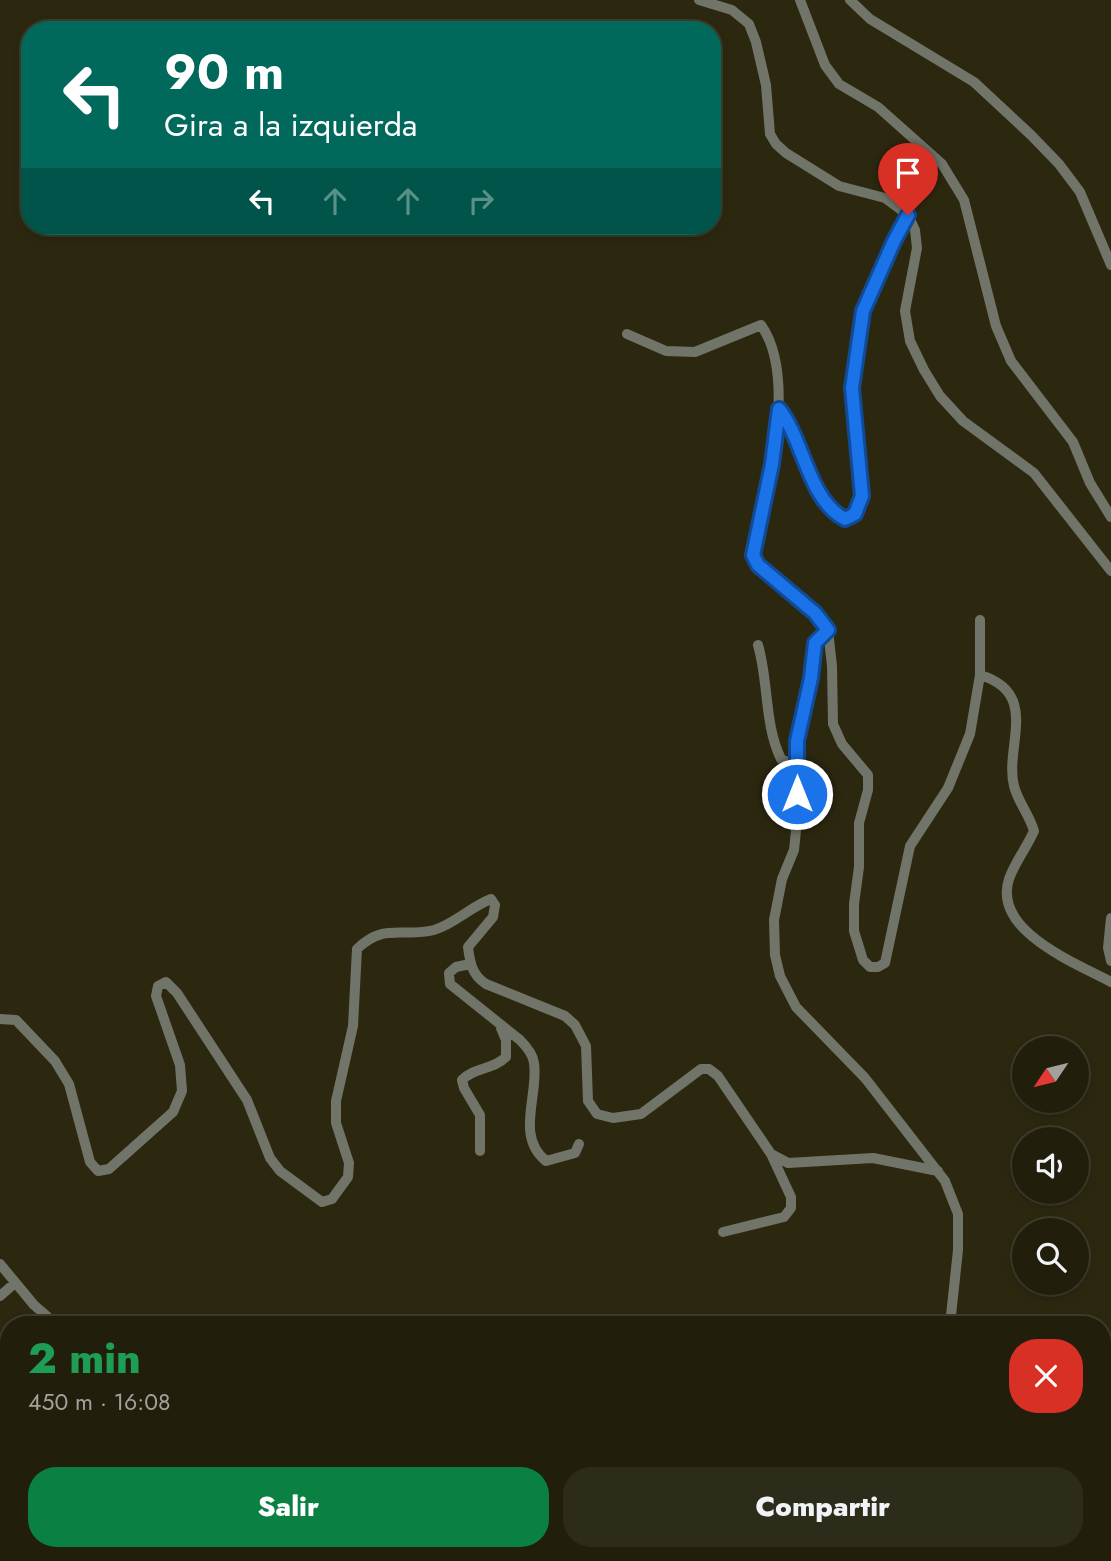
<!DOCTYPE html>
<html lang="es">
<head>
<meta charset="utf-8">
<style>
	body { margin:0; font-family:Jost,sans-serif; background:#2d2b1a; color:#f1f3f6; height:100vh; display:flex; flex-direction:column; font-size:26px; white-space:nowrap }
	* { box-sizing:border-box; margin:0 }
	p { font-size:23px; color:#a2a29d }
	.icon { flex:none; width:38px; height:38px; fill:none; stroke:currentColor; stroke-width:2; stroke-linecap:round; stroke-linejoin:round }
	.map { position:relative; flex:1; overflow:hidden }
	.drawer { position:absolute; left:0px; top:1316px; width:1111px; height:245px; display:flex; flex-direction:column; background:#211e0c; border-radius:28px 28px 0 0; box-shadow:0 4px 10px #0003,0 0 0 2px #3e3c2d }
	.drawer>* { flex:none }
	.hud { position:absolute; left:21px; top:21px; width:700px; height:214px; border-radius:28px; box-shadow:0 4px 10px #0003,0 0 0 2px #3e3c2d; background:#00695c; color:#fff; overflow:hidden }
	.needle { width:46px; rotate:235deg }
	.fabs { position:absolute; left:1012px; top:1036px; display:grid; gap:14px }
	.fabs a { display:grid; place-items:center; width:77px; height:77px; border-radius:50%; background:#211e0c; box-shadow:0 4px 10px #0003,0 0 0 2px #3e3c2d; font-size:35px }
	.pin { position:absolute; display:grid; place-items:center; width:60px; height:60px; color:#fff; margin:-72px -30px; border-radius:50% 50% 50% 0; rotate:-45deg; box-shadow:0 0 7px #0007 }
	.pin .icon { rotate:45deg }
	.me { position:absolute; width:77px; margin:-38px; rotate:0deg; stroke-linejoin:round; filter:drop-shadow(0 0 5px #0008) }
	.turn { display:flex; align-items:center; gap:24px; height:147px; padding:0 28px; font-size:32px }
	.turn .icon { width:91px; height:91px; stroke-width:2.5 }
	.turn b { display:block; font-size:49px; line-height:60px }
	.lanes { display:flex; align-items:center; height:66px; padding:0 28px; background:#0003; justify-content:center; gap:35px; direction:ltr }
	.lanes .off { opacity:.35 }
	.round { display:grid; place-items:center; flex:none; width:74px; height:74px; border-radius:28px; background:#2d2b1a }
	.summary { display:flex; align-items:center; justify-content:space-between; height:119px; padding:0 28px }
	h1 { font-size:42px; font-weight:800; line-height:52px; color:#1e9e55 }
	.primary-button { display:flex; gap:14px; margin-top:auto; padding:14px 28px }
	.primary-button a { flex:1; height:80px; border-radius:28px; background:#0b8043; color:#fff; font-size:28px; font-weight:800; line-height:80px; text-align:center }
	.primary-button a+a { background:#2d2b1a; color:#f1f3f6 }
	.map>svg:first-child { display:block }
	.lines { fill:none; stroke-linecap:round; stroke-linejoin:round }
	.street { stroke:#717468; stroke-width:10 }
	.secondary { stroke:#9a9f8d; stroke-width:14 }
	.route-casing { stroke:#114b97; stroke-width:18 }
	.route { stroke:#1a73e8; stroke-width:12 }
</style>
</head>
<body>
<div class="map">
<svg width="1111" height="1561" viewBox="0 0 1111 1561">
	<rect width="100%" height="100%" fill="#2c2810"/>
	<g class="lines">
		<path class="street" d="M699,0L732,10L749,24L756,42L766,85L770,134L776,144L786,153L839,186L885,198L908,215L915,230L917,248L905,311L910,341L924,370L940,396L963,421L1034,473L1111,571
			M800,0L825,65L839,84L878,107L942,164L964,200L996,326L1011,361L1073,442L1090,483L1111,517
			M850,0L870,19L974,82L1031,135L1059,164L1080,192L1111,265
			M627,334L666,351L695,352L761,325C799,379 766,494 753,555L758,565L815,613L828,630L832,666L833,724L842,744L868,775V790L859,823V867L854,904V931L863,960L870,967H878L885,963L910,846L948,788L970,734L980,675V620
			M779,409C804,441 808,500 844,519L855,514L862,496L852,388L863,311L894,241L908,215
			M828,630L815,643L811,678L797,741V821L794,850L782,879L774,920L775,955L780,976L796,1007L865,1078L945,1181L958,1214V1250L950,1325
			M758,645C769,683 764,724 781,759L797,766
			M980,675C1041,693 1004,747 1014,786C1018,802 1029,814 1034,831C1027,847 1015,862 1009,879C992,931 1076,963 1111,982
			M1111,918L1108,948L1111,961
			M470,964L456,967L449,973L450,984L520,1040C526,1046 533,1054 534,1063C539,1095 515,1136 546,1161L575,1153L579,1144
			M0,1019L16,1020L55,1061L69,1084L90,1162L98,1171L109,1169L173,1112L182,1091L180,1065L156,996L158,986L166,982L177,993L247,1100L270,1158L280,1171L322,1202L332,1199L348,1177L349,1163L336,1123V1101L353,1026L357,949C385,922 402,938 434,930C455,924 470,907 491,899L495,905L493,917L468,947C470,963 472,975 486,984L565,1016L575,1025L586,1046L588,1101L597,1114L613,1118L641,1114L701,1069H709L718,1076L771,1154L791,1197V1208L784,1217L723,1232
			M480,1151V1115L464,1088L462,1080C474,1067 493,1070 506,1057V1040L501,1028
			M771,1154L788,1163L873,1158L938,1171
			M0,1264L34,1305L57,1325
			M0,1296L15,1283
			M1102,1372L1111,1360
			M0,1458L9,1453
			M0,1511L9,1506
			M848,1552V1561
			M229,1561L232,1552
			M252,1561L256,1552
			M364,1561L366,1552
			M441,1561L443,1552
			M525,1561L532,1552
			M581,1561L585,1552
			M871,1561L872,1552
			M1011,1561V1552"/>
		<path class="secondary" d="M0,1361L9,1374
			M0,1486L9,1472"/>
	</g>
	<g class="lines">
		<defs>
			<path id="route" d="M797,794V741L811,678L815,643L828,630L815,613L758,565L753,555L772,464L779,409C804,440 808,500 845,519L855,514L862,496L852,388L863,311L894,241L908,215"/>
		</defs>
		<use href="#route" class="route-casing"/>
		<use href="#route" class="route"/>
	</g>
</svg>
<div class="fabs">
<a><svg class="needle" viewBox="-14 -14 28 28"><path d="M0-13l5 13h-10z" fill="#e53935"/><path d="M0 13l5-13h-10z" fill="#a2a29d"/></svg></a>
<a><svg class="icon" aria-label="sound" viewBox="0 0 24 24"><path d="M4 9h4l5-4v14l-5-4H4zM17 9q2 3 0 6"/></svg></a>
<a><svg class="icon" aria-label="search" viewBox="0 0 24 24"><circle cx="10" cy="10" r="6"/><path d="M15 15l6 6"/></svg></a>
</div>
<div class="pin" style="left:908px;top:215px;background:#d93025"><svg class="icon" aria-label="arrive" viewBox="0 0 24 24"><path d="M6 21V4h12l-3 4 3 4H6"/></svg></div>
<svg class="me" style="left:797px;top:794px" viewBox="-20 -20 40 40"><circle r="17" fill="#1a73e8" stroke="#fff" stroke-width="3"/><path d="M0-11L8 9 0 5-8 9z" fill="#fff"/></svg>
<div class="hud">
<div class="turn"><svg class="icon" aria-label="left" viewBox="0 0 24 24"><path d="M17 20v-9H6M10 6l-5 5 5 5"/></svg><div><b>90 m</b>Gira a la izquierda</div></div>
<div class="lanes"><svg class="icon" aria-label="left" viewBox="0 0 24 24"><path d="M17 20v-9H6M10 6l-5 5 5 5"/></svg><svg class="icon off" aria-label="ahead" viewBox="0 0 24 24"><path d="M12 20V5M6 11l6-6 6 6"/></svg><svg class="icon off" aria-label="ahead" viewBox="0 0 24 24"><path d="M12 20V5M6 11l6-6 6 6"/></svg><svg class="icon off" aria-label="right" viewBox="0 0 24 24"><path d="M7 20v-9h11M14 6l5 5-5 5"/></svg></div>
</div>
<section class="drawer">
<div class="summary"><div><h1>2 min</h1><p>450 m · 16:08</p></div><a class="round" style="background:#d93025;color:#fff"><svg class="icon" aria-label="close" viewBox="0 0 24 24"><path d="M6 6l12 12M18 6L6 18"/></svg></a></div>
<div class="primary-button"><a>Salir</a><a>Compartir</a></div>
</section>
</div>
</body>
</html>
